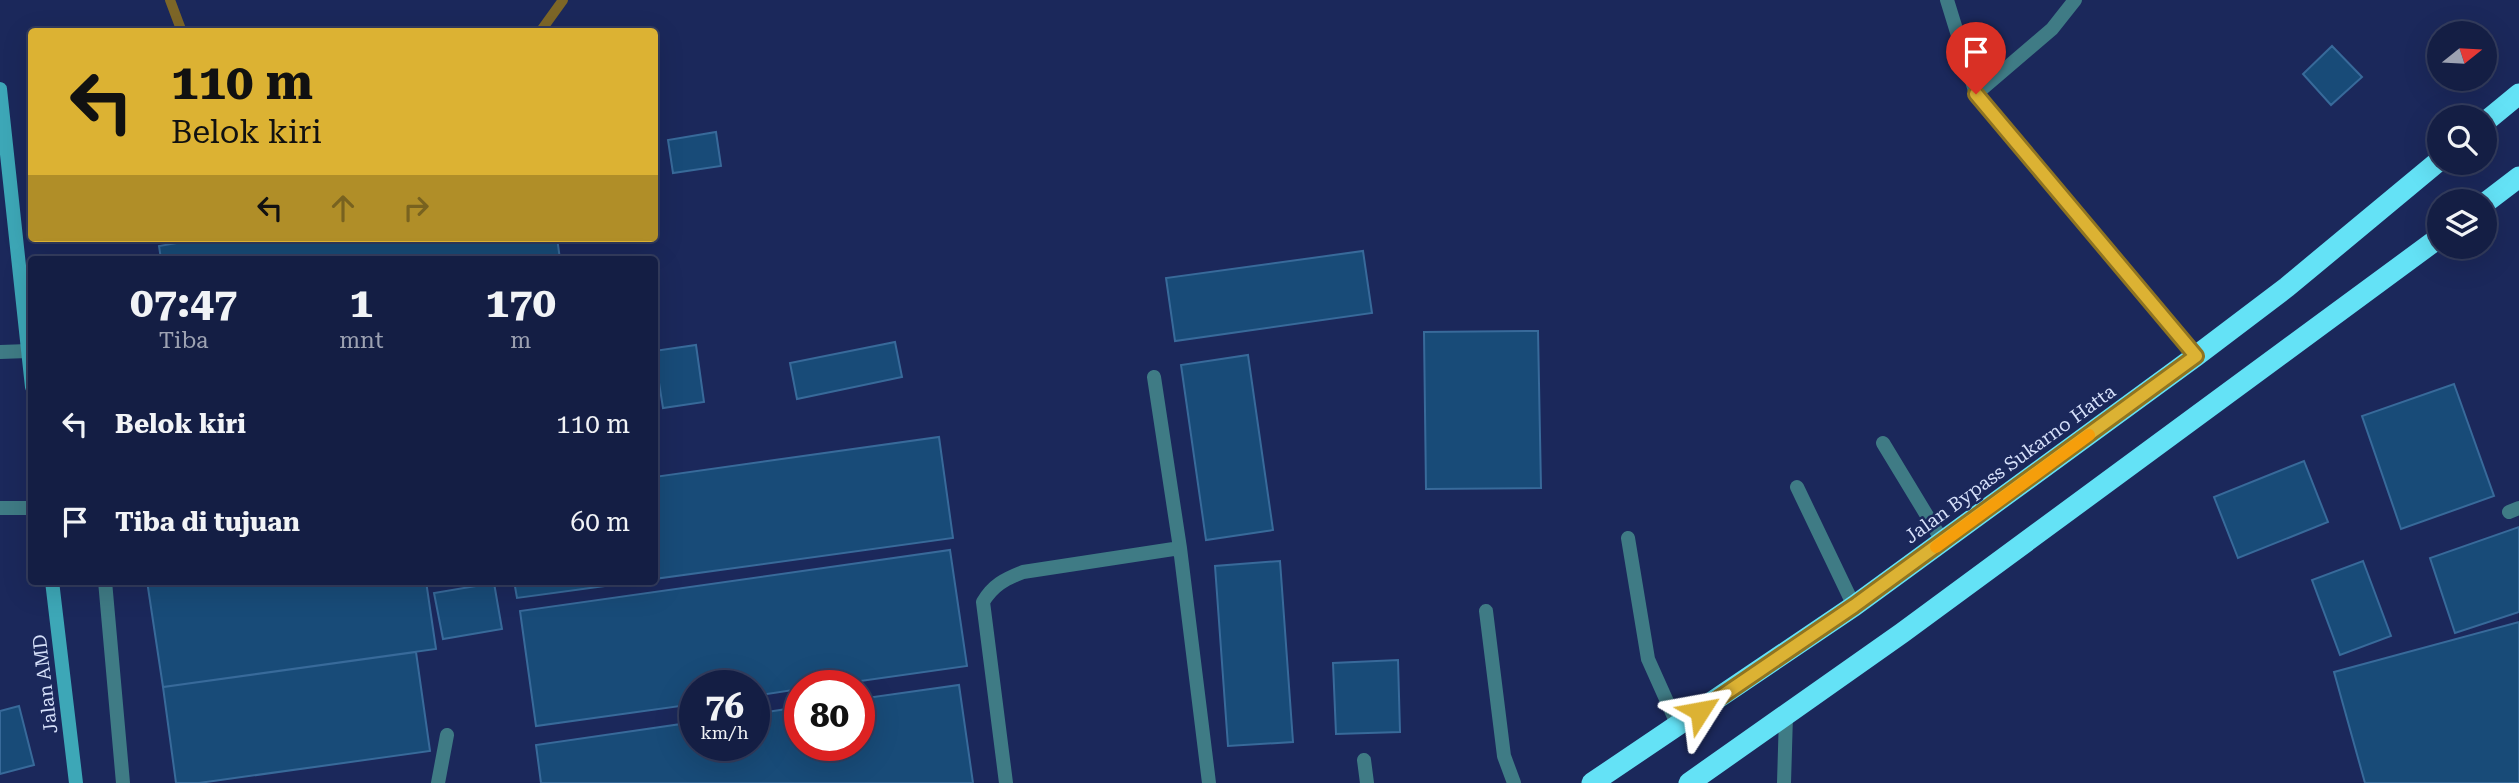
<!DOCTYPE html>
<html lang="id">
<head>
<meta charset="utf-8">
<style>
	body { margin:0; font-family:"Roboto Serif",serif; background:#1d274b; color:#f1f3f6; height:100vh; display:flex; flex-direction:column; font-size:26px; white-space:nowrap }
	* { box-sizing:border-box; margin:0 }
	p { font-size:23px; color:#9da2b2 }
	.icon { flex:none; width:38px; height:38px; fill:none; stroke:currentColor; stroke-width:2; stroke-linecap:round; stroke-linejoin:round }
	.map { position:relative; flex:1; overflow:hidden }
	.side { position:absolute; left:28px; top:256px; width:630px; height:329px; display:flex; flex-direction:column; background:#141e44; border-radius:7px; box-shadow:0 7px 28px #0002,0 0 0 2px #333c5d }
	.side>* { flex:none }
	.banner { position:absolute; left:28px; top:28px; width:630px; height:214px; border-radius:7px; box-shadow:0 7px 28px #0002,0 0 0 2px #333c5d; background:#dcb233; color:#111; overflow:hidden }
	.needle { width:46px; rotate:72deg }
	.tools { position:absolute; left:2427px; top:21px; display:grid; gap:14px }
	.tools a { display:grid; place-items:center; width:70px; height:70px; border-radius:50%; background:#141e44; box-shadow:0 7px 28px #0002,0 0 0 2px #333c5d; font-size:35px }
	.speed { position:absolute; left:679px; top:670px; display:flex; gap:14px; font-size:35px; font-weight:700; text-align:center }
	.speed>* { display:grid; place-content:center; width:91px; height:91px; border-radius:50%; background:#141e44; box-shadow:0 7px 28px #0002,0 0 0 2px #333c5d; line-height:1 }
	.speed small { font-size:18px; font-weight:400 }
	.speed .limit { border:10px solid #d22; background:#fff; color:#111 }
	.pin { position:absolute; display:grid; place-items:center; width:60px; height:60px; color:#fff; margin:-72px -30px; border-radius:50% 50% 50% 0; rotate:-45deg; box-shadow:0 0 7px #0007 }
	.pin .icon { rotate:45deg }
	.me { position:absolute; width:77px; margin:-38px; rotate:56deg; stroke-linejoin:round; filter:drop-shadow(0 0 5px #0008) }
	.turn { display:flex; align-items:center; gap:24px; height:147px; padding:0 28px; font-size:32px }
	.turn .icon { width:91px; height:91px; stroke-width:2.5 }
	.turn b { display:block; font-size:49px; line-height:60px }
	.lanes { display:flex; align-items:center; height:66px; padding:0 28px; background:#0003; justify-content:center; gap:35px; direction:ltr }
	.lanes .off { opacity:.35 }
	.eta { display:flex; justify-content:space-evenly; align-items:center; height:119px; text-align:center }
	.eta b { font-size:42px; font-weight:700; line-height:49px }
	ul { padding:0; list-style:none }
	li { display:flex; align-items:center; gap:21px; height:98px; padding:0 28px }
	li div { flex:1 }
	li b { display:block; font-size:26px }
	li em { font-style:normal }
	.map>svg:first-child { display:block }
	.lines { fill:none; stroke-linecap:round; stroke-linejoin:round }
	.stream { stroke:#7d6627; stroke-width:10 }
	.building { fill:#184b78; stroke:#386a9a; stroke-width:2 }
	.lane { stroke:#3f7b85; stroke-width:14 }
	.street { stroke:#3f7b85; stroke-width:14 }
	.secondary { stroke:#3da7b7; stroke-width:14 }
	.highway { stroke:#64e2f6; stroke-width:21 }
	.route-casing { stroke:#8f7421; stroke-width:18 }
	.route { stroke:#dcb233; stroke-width:12 }
	.slow { stroke:#f59e0b; stroke-width:12 }
	.labels { text-anchor:middle; dominant-baseline:central; stroke-width:5; stroke-linejoin:round; paint-order:stroke }
	.street-label { font-size:19px; fill:#d5dff9; stroke:#1b285b }
</style>
</head>
<body>
<div class="map">
<svg width="2519" height="783" viewBox="0 0 2519 783">
	<rect width="100%" height="100%" fill="#1b285b"/>
	<g class="lines">
		<path class="stream" d="M170,0L182,32
			M540,32L563,0"/>
	</g>
	<path class="building" d="M2332,46L2362,77L2331,105L2303,74Z
		M716,132L721,166L673,173L668,140Z
		M206,238H557L560,259H161L159,246Z
		M1363,251L1372,313L1175,341L1166,278Z
		M1538,331L1541,488L1426,489L1424,332Z
		M895,342L902,377L797,399L790,363Z
		M696,345L704,402L663,408L654,351Z
		M1248,355L1273,530L1206,540L1181,365Z
		M2454,384L2494,496L2401,529L2362,416Z
		M939,437L953,538L654,579V477Z
		M2304,461L2328,522L2238,558L2214,497Z
		M2519,527V612L2455,633L2430,558Z
		M950,550L967,666L825,686H800V689L754,696V686H695V704L536,726L520,611Z
		M1280,561L1293,742L1228,746L1215,566Z
		M2363,561L2391,636L2340,655L2312,580Z
		M147,581H426L436,649L163,687Z
		M514,581H642L517,598Z
		M494,583L502,629L443,639L434,593Z
		M2519,622V783H2365L2334,672Z
		M416,652L430,751L199,783H176L163,687Z
		M1398,660L1400,732L1336,734L1333,663Z
		M959,685L973,783H541L536,745L695,722V746H754V714L800,707V746H859V699Z
		M19,706L34,765L0,774V711Z"/>
	<g class="lines">
		<path class="lane" d="M1947,0L1976,94L2196,356
			M1976,94L2052,29L2075,0
			M1154,377L1180,548L1209,783
			M1883,443L1943,542
			M1797,487L1854,606
			M2509,512L2519,508
			M1628,538L1648,659L1678,726
			M105,581L123,783
			M1486,611L1504,756L1514,783
			M1364,760L1367,783
			M438,783L447,735
			M1006,783L983,602C993,585 1005,579 1023,572L1180,548
			M1784,783L1786,715"/>
		<path class="street" d="M0,352L28,351
			M0,508H32"/>
		<path class="secondary" d="M0,89L32,387
			M52,581L76,783"/>
		<path class="highway" d="M2485,122L2519,94
			M2485,203L2519,177
			M1592,783L1854,606L2196,356L2287,287L2440,160
			M1689,783L1902,633L2440,237"/>
	</g>
	<g class="lines">
		<defs>
			<path id="route" d="M1700,711L1854,606L2196,356L1976,94"/>
		</defs>
		<use href="#route" class="route-casing"/>
		<use href="#route" class="route"/>
		<path class="slow" d="M1936,547L2089,435"/>
	</g>
	<g class="labels">
		<g class="street-label">
			<text transform="translate(2010 464) rotate(-36)">Jalan Bypass Sukarno Hatta</text>
			<text transform="translate(45 684) rotate(-97)">Jalan AMD</text>
		</g>
	</g>
</svg>
<div class="tools">
<a><svg class="needle" viewBox="-14 -14 28 28"><path d="M0-13l5 13h-10z" fill="#e53935"/><path d="M0 13l5-13h-10z" fill="#9da2b2"/></svg></a>
<a><svg class="icon" aria-label="search" viewBox="0 0 24 24"><circle cx="10" cy="10" r="6"/><path d="M15 15l6 6"/></svg></a>
<a><svg class="icon" aria-label="layers" viewBox="0 0 24 24"><path d="M12 4l9 5-9 5-9-5zM3 14l9 5 9-5"/></svg></a>
</div>
<div class="speed"><div>76<small>km/h</small></div><div class="limit">80</div></div>
<div class="pin" style="left:1976px;top:94px;background:#d93025"><svg class="icon" aria-label="arrive" viewBox="0 0 24 24"><path d="M6 21V4h12l-3 4 3 4H6"/></svg></div>
<svg class="me" style="left:1700px;top:711px" viewBox="-20 -20 40 40"><path d="M0-17L14 15 0 8-14 15z" fill="#dcb233" stroke="#fff" stroke-width="4"/></svg>
<div class="banner">
<div class="turn"><svg class="icon" aria-label="left" viewBox="0 0 24 24"><path d="M17 20v-9H6M10 6l-5 5 5 5"/></svg><div><b>110 m</b>Belok kiri</div></div>
<div class="lanes"><svg class="icon" aria-label="left" viewBox="0 0 24 24"><path d="M17 20v-9H6M10 6l-5 5 5 5"/></svg><svg class="icon off" aria-label="ahead" viewBox="0 0 24 24"><path d="M12 20V5M6 11l6-6 6 6"/></svg><svg class="icon off" aria-label="right" viewBox="0 0 24 24"><path d="M7 20v-9h11M14 6l5 5-5 5"/></svg></div>
</div>
<section class="side">
<div class="eta">
<div><b>07:47</b><p>Tiba</p></div>
<div><b>1</b><p>mnt</p></div>
<div><b>170</b><p>m</p></div>
</div>
<ul>
<li><svg class="icon" aria-label="left" viewBox="0 0 24 24"><path d="M17 20v-9H6M10 6l-5 5 5 5"/></svg><div><b>Belok kiri</b></div><em>110 m</em></li>
<li><svg class="icon" aria-label="arrive" viewBox="0 0 24 24"><path d="M6 21V4h12l-3 4 3 4H6"/></svg><div><b>Tiba di tujuan</b></div><em>60 m</em></li>
</ul>
</section>
</div>
</body>
</html>
